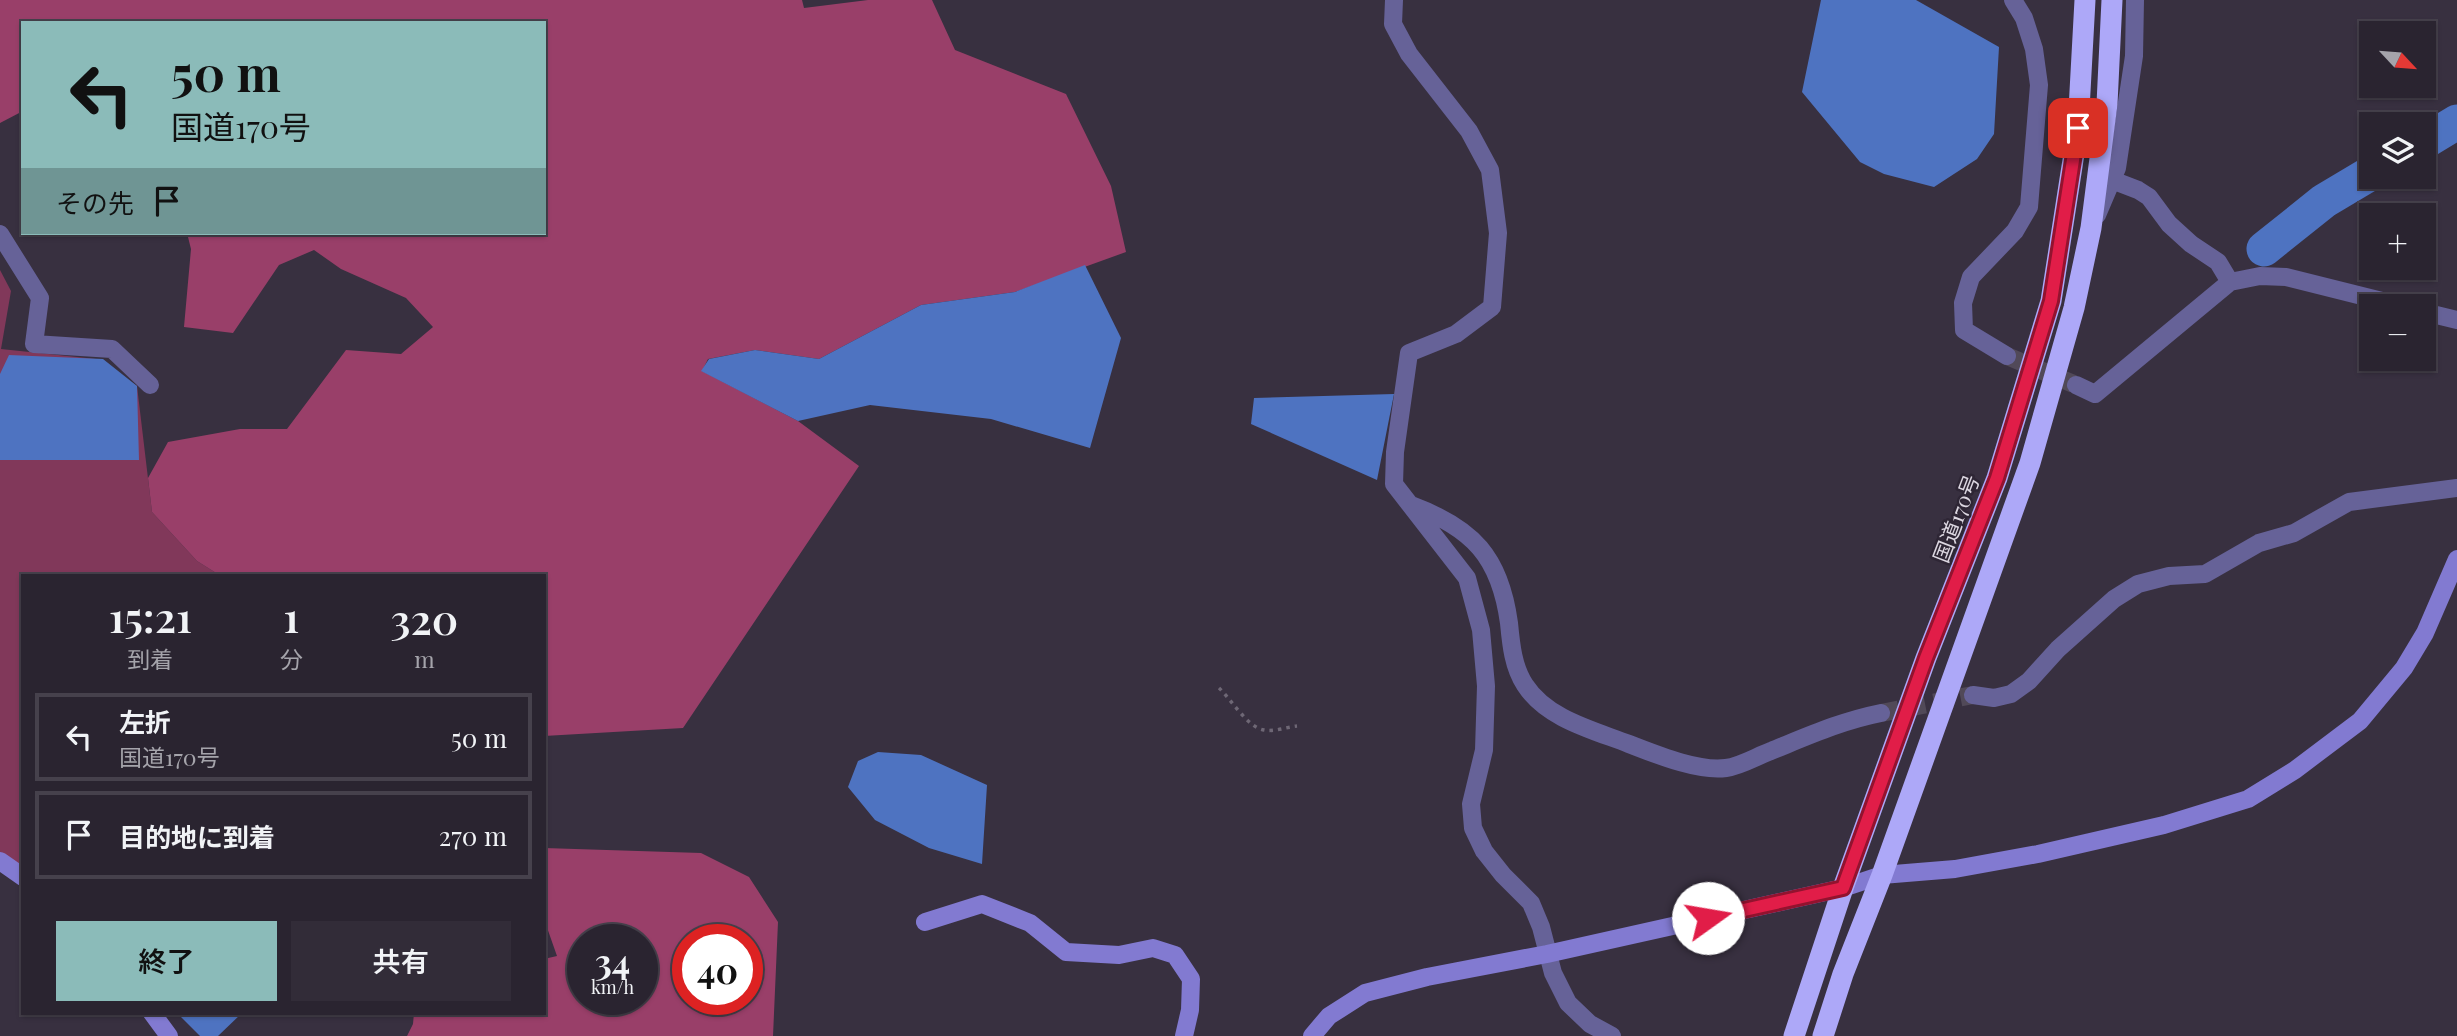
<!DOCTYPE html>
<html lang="ja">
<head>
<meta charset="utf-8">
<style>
	body { margin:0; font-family:"Playfair Display","Noto Sans JP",serif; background:#322c38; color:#f1f3f6; height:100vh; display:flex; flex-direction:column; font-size:26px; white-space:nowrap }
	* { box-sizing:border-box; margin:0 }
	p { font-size:23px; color:#a5a4ab }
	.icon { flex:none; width:38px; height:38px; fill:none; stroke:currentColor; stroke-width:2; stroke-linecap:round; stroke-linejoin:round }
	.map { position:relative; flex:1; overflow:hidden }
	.drawer { position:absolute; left:21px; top:574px; width:525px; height:441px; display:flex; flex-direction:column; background:#2a2430; border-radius:0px; box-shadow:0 2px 5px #0004,0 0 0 2px #46414c }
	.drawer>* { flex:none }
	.banner { position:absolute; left:21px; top:21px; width:525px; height:214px; border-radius:0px; box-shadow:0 2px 5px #0004,0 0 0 2px #46414c; background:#8bbbb9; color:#111; overflow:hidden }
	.needle { width:46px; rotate:116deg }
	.fabs { position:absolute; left:2359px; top:21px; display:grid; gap:14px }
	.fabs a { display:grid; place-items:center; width:77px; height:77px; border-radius:0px; background:#2a2430; box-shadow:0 2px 5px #0004,0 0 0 2px #46414c; font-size:35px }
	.speed { position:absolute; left:567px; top:924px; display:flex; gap:14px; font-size:35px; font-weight:700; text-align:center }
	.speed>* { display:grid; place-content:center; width:91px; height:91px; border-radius:50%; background:#2a2430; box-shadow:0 2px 5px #0004,0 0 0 2px #46414c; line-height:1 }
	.speed small { font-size:18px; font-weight:400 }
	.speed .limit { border:10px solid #d22; background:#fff; color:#111 }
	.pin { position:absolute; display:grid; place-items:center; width:60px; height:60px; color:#fff; margin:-30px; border-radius:14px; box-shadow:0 4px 10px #0006 }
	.me { position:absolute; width:77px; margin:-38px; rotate:77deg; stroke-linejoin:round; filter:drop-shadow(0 0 5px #0008) }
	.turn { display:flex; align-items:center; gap:24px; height:147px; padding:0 35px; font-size:32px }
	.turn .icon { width:91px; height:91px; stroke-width:2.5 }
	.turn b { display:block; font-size:49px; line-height:60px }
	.then { display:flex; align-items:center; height:66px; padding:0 35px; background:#0003; gap:14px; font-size:26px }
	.eta { display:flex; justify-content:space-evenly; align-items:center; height:119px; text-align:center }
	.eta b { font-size:42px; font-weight:600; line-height:49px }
	.primary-button { display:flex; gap:14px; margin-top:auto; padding:14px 35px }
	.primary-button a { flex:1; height:80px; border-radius:0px; background:#8bbbb9; color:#111; font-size:28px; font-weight:600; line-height:80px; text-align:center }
	.primary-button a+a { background:#322c38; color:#f1f3f6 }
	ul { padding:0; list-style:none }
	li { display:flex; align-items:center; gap:21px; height:88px; margin:0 14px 10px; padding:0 21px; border:4px solid #46414c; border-radius:0px }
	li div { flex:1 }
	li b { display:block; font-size:26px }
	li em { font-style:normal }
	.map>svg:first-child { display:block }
	.green { fill:#81385a }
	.forest { fill:#993f69; fill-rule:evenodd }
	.water { fill:#4e73c1 }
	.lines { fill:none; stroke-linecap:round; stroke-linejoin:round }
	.river { stroke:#4e73c1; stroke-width:35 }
	.street-tunnel { stroke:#514958; stroke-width:18; stroke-dasharray:18 9; stroke-linecap:butt }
	.path { stroke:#6e6775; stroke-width:3.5; stroke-dasharray:3.5 5; stroke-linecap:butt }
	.street { stroke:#666298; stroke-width:18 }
	.secondary { stroke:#827ad1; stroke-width:18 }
	.highway { stroke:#ada8f8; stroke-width:21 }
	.route-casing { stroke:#92132f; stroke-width:18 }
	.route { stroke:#e11d48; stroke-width:12 }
	.labels { text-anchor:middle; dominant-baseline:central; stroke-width:5; stroke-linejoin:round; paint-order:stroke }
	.street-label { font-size:21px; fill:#dcd7e1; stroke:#2e2635 }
</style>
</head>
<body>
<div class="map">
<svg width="2457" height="1036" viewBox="0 0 2457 1036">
	<rect width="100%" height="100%" fill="#383040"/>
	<path class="green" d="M0,270L11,291L1,349L96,359L137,386L152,512L197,561L221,576H23V876L0,860Z"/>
	<path class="forest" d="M0,0H802L804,8L868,0H932L955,50L1066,94L1111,186L1126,252L1015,292L921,305L819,359L755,350L708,359L702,371L798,421L859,466L683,728L544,736V576H221L197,561L152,512L148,478L168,442L240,429H287L346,350L401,354L433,327L406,298L341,269L314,250L279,265L233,333L184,327L191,249L187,233H544V23H23V111L0,123Z
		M544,848L701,853L749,877L778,922L773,1036H407L413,1024L414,1013H544V959L557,956L544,919ZM583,940H642V999H583ZM688,940H747V999H688Z"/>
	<path class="water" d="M1821,0H1916L1999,47L1994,134L1977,159L1934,187L1884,174L1860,162L1802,92Z
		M1085,265L1121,338L1090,448L991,419L870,405L798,421L701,371L709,359L755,350L819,359L921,305L1015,292Z
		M9,355L103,359L137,386L139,460H0V374Z
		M1394,394L1377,480L1251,424L1254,398Z
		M878,752L921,755L987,785L982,864L929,848L875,820L848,787L858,761Z
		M177,1013H242L218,1036H200Z"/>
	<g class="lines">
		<path class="river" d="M2424,142L2457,122
			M2264,249L2324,201L2371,173"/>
		<path class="street-tunnel" d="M2007,356L2076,385
			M1881,713L1973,695"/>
		<path class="path" d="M1219,688C1231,699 1248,728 1264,730C1274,732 1287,727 1297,726"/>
		<path class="street" d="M1394,0L1393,24L1409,54L1469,131L1490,170L1498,233L1492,307L1456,334L1409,353L1395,452L1394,484L1467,578L1481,630L1486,686L1484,750L1471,804L1473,828L1484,851L1503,875L1531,903L1541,927L1553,973L1568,1003L1590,1024L1612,1036
			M2112,180L2138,190L2149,197L2169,224L2191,244L2218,262L2230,282
			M2097,215L2117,168L2134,56L2135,0
			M0,234L40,298L34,344L112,349L150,385
			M2424,312L2457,320
			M2007,356L1964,330L1963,303L1971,277L2015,231L2029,207L2039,85L2034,49L2024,18L2013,0
			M2076,385L2095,394L2230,282L2260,276L2286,277L2402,306
			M1411,505C1473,528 1500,557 1509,623C1511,644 1513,667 1525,685C1547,719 1593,730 1629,744C1655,754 1698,772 1726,768C1741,766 1757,756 1771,751C1808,736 1841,721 1881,713
			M1973,695L1994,698L2011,694L2029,681L2058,649L2114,599L2138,584L2169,576L2205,574L2259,543L2294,533L2349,502L2457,488"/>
		<path class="secondary" d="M0,861L23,877
			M925,922L982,904L1030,923L1066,952L1119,955L1153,948L1175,955L1191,979L1190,1010L1184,1036
			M152,1013L169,1036
			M1312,1036L1329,1016L1365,993L1427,977L1547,954L1843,888L1882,875L1955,869L2038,854L2164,825L2248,799L2295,770L2360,721L2404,668L2425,633L2457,559"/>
		<path class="highway" d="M1794,1036L1843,888L1926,658L1997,478L2051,301L2078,128L2085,0
			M1823,1036L1843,974L1882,875L2030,463L2074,308L2091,228L2107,104L2112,0"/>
	</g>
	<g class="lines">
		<defs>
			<path id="route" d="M1708,918L1843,888L1926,658L1997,478L2051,301L2078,128"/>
		</defs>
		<use href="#route" class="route-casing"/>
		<use href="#route" class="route"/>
	</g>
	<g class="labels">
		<g class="street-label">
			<text transform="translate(1955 518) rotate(-69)">国道170号</text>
		</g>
	</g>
</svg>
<div class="fabs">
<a><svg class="needle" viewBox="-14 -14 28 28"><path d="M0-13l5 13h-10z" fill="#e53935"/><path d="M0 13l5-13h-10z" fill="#a5a4ab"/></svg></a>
<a><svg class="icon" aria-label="layers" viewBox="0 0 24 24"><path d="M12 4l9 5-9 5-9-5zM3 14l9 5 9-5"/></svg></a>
<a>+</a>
<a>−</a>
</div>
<div class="speed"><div>34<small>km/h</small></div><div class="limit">40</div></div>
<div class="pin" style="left:2078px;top:128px;background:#d93025"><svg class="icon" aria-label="arrive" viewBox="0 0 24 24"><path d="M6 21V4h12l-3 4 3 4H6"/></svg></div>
<svg class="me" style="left:1708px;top:918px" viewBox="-20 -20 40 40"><circle r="19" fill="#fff"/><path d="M0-13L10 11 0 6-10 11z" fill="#e11d48"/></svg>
<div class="banner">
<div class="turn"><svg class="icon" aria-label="left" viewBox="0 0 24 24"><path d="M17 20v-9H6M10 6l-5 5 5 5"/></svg><div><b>50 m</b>国道170号</div></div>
<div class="then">その先<svg class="icon" aria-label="arrive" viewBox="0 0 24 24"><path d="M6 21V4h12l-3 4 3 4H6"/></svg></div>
</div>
<section class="drawer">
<div class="eta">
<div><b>15:21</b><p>到着</p></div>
<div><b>1</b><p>分</p></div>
<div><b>320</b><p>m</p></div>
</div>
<ul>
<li><svg class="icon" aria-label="left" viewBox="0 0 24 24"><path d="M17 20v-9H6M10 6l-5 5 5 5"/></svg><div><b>左折</b><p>国道170号</p></div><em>50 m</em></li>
<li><svg class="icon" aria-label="arrive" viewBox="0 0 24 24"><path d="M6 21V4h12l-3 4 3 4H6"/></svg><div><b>目的地に到着</b></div><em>270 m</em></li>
</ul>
<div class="primary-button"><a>終了</a><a>共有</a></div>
</section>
</div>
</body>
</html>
